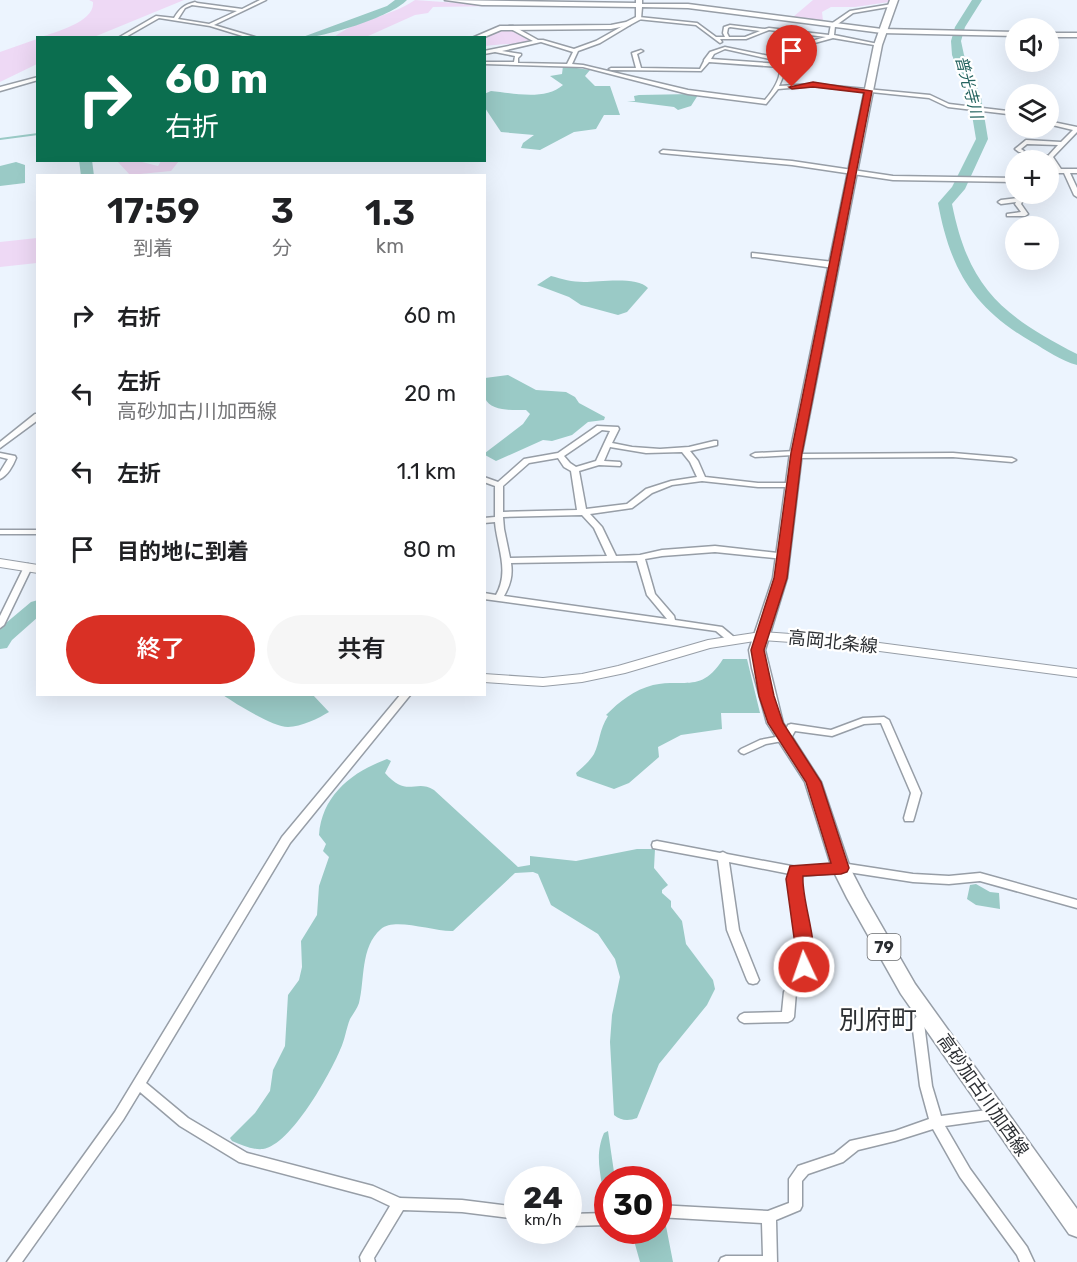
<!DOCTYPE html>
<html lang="ja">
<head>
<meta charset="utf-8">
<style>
	body { margin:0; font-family:Rubik,"Noto Sans JP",sans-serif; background:#f6f6f6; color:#202124; height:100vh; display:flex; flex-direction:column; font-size:22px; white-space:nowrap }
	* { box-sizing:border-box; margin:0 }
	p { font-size:20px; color:#757577 }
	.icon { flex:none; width:33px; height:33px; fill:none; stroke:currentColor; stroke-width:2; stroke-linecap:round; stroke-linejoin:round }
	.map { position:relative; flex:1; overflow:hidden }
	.side { position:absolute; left:36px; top:174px; width:450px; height:522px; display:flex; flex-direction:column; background:#fff; border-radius:0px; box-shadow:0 6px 24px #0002 }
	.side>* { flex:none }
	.banner { position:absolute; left:36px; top:36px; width:450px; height:126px; border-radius:0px; box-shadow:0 6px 24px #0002; background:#0b6e4f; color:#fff; overflow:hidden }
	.buttons { position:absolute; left:1005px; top:18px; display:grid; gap:12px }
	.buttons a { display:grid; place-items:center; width:54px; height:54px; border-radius:50%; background:#fff; box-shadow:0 6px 24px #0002; font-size:30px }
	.speed { position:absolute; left:504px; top:1166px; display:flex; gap:12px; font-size:30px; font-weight:700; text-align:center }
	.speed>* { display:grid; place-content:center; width:78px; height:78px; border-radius:50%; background:#fff; box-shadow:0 6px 24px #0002; line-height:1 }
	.speed small { font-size:15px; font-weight:400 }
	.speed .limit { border:9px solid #d22; background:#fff; color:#111 }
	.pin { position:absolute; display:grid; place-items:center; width:51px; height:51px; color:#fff; margin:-62px -26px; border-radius:50% 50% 50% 0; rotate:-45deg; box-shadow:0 0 6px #0007 }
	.pin .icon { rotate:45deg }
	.me { position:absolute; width:66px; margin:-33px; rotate:357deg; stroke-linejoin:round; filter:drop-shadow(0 0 4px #0008) }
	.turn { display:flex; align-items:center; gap:21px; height:126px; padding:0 30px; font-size:27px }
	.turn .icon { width:78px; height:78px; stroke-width:2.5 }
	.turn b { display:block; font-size:42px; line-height:51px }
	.eta { display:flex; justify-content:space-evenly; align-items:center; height:102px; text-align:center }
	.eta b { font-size:36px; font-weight:600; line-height:42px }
	.button { display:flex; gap:12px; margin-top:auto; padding:12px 30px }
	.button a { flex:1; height:69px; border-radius:36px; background:#d93025; color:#fff; font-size:24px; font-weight:600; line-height:69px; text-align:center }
	.button a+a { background:#f6f6f6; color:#202124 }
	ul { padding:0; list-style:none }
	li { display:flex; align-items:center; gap:18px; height:78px; padding:0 30px }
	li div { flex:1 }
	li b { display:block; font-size:22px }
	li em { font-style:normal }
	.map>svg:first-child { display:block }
	.green { fill:#eed9f5 }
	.water { fill:#9acac6 }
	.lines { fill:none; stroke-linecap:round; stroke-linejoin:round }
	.stream { stroke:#9acac6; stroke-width:2 }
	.river { fill:#9acac6; fill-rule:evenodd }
	.minor-casing { stroke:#979ea7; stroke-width:3 }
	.tertiary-casing { stroke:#979ea7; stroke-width:3 }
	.secondary-casing { stroke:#979ea7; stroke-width:2 }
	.primary-casing { stroke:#979ea7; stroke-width:3 }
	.minor { fill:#fff; fill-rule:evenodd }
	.tertiary { fill:#fff; fill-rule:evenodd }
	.secondary { fill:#fff; fill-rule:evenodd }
	.primary { fill:#fff; fill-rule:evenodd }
	.route { fill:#d93025; stroke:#8d1f18; stroke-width:1.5 }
	.labels { text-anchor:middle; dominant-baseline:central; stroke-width:4.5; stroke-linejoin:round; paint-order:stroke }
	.far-water-label { font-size:16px; font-style:italic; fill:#24635f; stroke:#fff }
	.shield { fill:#fff; stroke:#6b6d70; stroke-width:1.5 }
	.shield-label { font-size:16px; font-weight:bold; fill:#2c2f33 }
	.street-label { font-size:18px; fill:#2c2f33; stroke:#fff }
	.near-quarter-label { font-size:26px; fill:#2c2f33; stroke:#fff }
</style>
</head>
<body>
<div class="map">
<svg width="1077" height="1262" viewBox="0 0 1077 1262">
	<rect width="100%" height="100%" fill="#ecf4fe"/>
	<path class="green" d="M89,0H184L94,37H41C55,32 95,22 93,2Z
		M415,0L500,6L433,7L428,13L415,15L366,37H334C358,19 390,17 415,0Z
		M813,0H889V2L855,7H831L822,12L823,21L793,17Z
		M507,29L537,41C519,45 502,43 485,46L484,38H479Z
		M37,39V64L0,82V52Z
		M117,161H138L158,166L161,161H179L171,171L130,175Z
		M37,238V263L0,267V242Z"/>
	<path class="water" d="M563,66L590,70L585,76L595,86H610L620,115H604L596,129L574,132L540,150L521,148L523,143L534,135L501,132L485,108L484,94L491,91C512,93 545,101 563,85L550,76L562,74Z
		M692,94L698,95L691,106L678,110L674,107L627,101H635L634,96L639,95Z
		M16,162L25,165V183L0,186V166Z
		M551,276C562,279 572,282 584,282C599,282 637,276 648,288L627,312L618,315L581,305L569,297L537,285Z
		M508,375L536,390L566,392L575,397L579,403L605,417L604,420L588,422L572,435L552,441L543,440L496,461L485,455V453L523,424L530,414L526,410C515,410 490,412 485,398C483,393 484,384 485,378Z
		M723,659H747L760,713H721L722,729L681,735L658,747L659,757L629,783L614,789L577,776L576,773C583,767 589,762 594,754C600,742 599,730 608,716L606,715C620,701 634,690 653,685C684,678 701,694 723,659Z
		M223,695H313L329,712C319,718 301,727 288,727C273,727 236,704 223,695Z
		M387,759L391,761L385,773C408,799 415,778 434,790L518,867L530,865V856L576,861L637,849H655L654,868L668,885L662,890V893L671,901V907L682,921L686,944L713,980L715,989L707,1005L659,1064L637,1118C629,1121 621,1121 614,1115L610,1042L612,1015L620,977L615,959L598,934L551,905L538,874L533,872L515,873L453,931C434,932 395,917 381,929C360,947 365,980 359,1003C357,1009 353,1014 350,1019C346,1029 345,1040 340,1050C330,1074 291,1145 263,1149C252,1150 242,1145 232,1141L230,1138L255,1113L270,1091L273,1070L285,1046L288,995L299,980L302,967L301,941L317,915L319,886L329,857L323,851L326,844L319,835C322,795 352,772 387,759Z
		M976,884L990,892L999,893L1000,909L976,905L967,899L970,885Z
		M608,1131L615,1179H608L607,1207C600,1200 603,1194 602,1185C599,1166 596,1152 604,1133Z
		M659,1219L665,1221L673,1262H640L631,1230H658Z"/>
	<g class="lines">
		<path class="stream" d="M0,139L38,134"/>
		<path class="river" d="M395,0H407C391,17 323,38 300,38L387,6Z
			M972,0H982L965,27L961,41L964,55L981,97L988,139L965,189L952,204C969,289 1002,315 1077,354V365C1061,361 1046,350 1032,342C973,308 950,269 938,203L952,187L976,139L969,97L952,55L951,41L955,27Z
			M79,160H92L94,176H81Z
			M38,600V617L12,640L7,648L0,649V628L31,602Z"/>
		<defs>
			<path id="minor" d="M260,0H266L214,25L258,38H249L210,26L159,18L124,38H118L156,16L174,18C180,8 184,5 195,2L197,3L242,9ZM192,5L237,11L209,24L178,19L185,8Z
				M892,4L894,6L853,13L835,26L834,35L878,44H880V46L833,38L811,44L793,55L784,66L785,72L779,86L813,84L930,95L949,104L1016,112V115L948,107L929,98L813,86L778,89L766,104L688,94L583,67L484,64V62H514L515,56L495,52L484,54V51L533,41L509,28V26H513L538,40H543L574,49L596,41L628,23L630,25L600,43L578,51L572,64L583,65L688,90L765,100C772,92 781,79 780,67L709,62L701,71L611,70L609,69L611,68H636L632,53L641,50L643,51L637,54L641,68L700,69L704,61V60L710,52L725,47L784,59C795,46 810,41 826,37L769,30L746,39H720L722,42L720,43L696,25L637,19L639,17L697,23L716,37H725L723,33L724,27L730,25L765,29L769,28L829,35L831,24L850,11ZM730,27L760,31L745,37H729L727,33L728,28ZM541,42L573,52L567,64L518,63V58L521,55V54L502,51ZM725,49L783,62L781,64L711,59L714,54Z
				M38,77V80L0,91V87Z
				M1048,121L1077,127V132L1053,157L1061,169H1077V173H1070L1077,188V197L1074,195L1064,173H1048V169H1056L1049,159L1027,154L1030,152L1048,156L1058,145L1027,144L1021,149L1024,151L1023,152H1019L1015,149L1026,140L1061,142L1073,130L1048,124Z
				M663,150L792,161L893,176L1016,178V182L893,180L792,165L661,153L660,152Z
				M1013,167H1016V171L1011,170L1010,169Z
				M1017,194H1023L1025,196L1021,204L1028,214L1025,216H1007V214L1021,212L1015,204L1016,202L1001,204L998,202L1001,200L1018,198L1019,196Z
				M35,414H38V420L0,448V442Z
				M597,426L618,427L619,429L612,443L632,447L660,449L689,447L714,441H717V445L690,451L698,461L705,477L758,483H792L796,485L792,487H758L702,481L672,485L652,493L632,508L590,514L602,527L616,556L640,555L662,550L715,546L787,554L788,556L787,558L784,559L715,552L662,556L645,559L655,594L674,616L675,620L722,627L734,637L736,639L734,641H728L716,631L484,599V593L496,595C510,571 497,547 495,522L484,523V518L495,517V486L484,482V477L498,482L524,459L558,453ZM602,430L610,431L596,461L576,467L570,463L564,456ZM610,447L646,453L682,452L690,462L697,477L671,481L646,489L627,504L586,509L579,471L599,465L620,466L621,464L620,462L604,461ZM558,458L564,467L571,471L577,510L503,512V486L529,463ZM582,515L594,528L607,556L510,558L504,529L503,517ZM637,561L647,595L667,619L504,596C510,585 513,576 511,563Z
				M796,451H799V454L953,453L1012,458L1016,460L1012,462L953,457L796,458H793V455L755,457L751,455L755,453Z
				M0,453L15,456L16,458C13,466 7,476 0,479V472L8,459L0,457Z
				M0,530H38V534H0Z
				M28,564L32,567L4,625L0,628V616L24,567Z
				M401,694H411L290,843L146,1083L188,1118L247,1153L373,1186L400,1198L462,1200L518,1207V1219L462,1212L403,1210L374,1258L375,1262H361L360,1257L362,1253L390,1206L371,1197L239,1162L180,1126L140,1092L123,1120L22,1262H7L115,1112L282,837Z
				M884,717L889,720L921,793L914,818L913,821H905L904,818L911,793L881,723L864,724L832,736L795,731L791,738L788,740L766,744L744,754L741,753L739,751L741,749L760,740L781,736L785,732L788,725L791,724L831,730L863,718Z
				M657,841L720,853L723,852L727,854L802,868L848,864L913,874L949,876L980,873L1077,900V908L980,881L949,884L913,882L848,872L800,876L799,879L811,952L810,967L796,992L794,1017L792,1020L788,1022L744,1023L740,1021L738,1018L740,1015L744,1013L782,1012L784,992L798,967L799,952L789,879L790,874L729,862L739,930L759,980L757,983L753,984L749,983L747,980L727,930L718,860L653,848L652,845L653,842Z
				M925,1009L929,1011L931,1014L924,1023L932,1086L941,1116L995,1109L999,1110L1001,1114L999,1118L995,1119L945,1126L970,1169L1027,1247L1034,1262H1020L1017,1255L960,1177L933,1129L895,1141L858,1150L843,1162L808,1174L802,1181V1206L800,1210L776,1220L777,1262H719L721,1258L726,1256H763L762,1223L658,1217V1205L768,1211L789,1203V1179L798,1166L834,1154L850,1141L895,1131L929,1119L920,1086L912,1022L921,1011Z
				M608,1213V1225L568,1226V1214Z"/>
			<path id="tertiary" d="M445,0L636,3V0H642V4H688L882,29L1016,32V36L882,33L688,8L642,7L641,19L630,25L611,29L501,30L482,38H472L500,26L611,25L626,22L636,17V7L482,5Z
				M1048,33H1077V37H1048Z
				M752,253L834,262L838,265L834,268L755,257H752Z"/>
			<path id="secondary" d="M0,559L38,565V573L0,567Z
				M761,632L834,637L1077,669V677L834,645L761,640L710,648L625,673L582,682L543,686L484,682V674L543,678L582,674L618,666L708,640Z"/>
			<path id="primary" d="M890,0H898L882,45L802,453L787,578L765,650L783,723L821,782L850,868L865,897L915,984L1077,1209V1237L1069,1234L901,994L847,898L832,868L805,782L767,723L752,668L749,650L773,578L790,453L874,45Z"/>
		</defs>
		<use href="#minor" class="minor-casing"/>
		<use href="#tertiary" class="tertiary-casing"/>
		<use href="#secondary" class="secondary-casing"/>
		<use href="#primary" class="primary-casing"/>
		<use href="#minor" class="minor"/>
		<use href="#tertiary" class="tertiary"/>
		<use href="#secondary" class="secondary"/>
		<use href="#primary" class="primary"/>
	</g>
	<path class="route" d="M813,82L872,91L802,453L787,578L764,650L774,696L783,723L821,782L849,868L847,872L841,874L803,876C801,902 822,949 810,972L804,974L798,972L795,967L796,952L786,879L790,866L831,863L806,782L768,723L759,696L751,650L774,578L791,453L864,93L813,87L792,89L789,87Z"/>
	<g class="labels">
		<g class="far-water-label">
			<text transform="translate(969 87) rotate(75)">普光寺川</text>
		</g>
		<rect class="shield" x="867.5" y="934" width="33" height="26" rx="4.5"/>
		<g class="shield-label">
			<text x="884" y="947">79</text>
		</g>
		<g class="street-label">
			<text transform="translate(833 642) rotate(6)">高岡北条線</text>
			<text transform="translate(983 1095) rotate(55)">高砂加古川加西線</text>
		</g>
		<g class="near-quarter-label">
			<text x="878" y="1020">別府町</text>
		</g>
	</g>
</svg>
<div class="buttons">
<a><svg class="icon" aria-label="sound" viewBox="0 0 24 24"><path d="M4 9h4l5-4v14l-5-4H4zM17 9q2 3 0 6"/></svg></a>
<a><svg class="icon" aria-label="layers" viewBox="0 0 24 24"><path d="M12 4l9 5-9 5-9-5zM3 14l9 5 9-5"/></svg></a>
<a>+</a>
<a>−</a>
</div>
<div class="speed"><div>24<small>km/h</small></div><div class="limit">30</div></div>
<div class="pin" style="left:792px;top:87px;background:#d93025"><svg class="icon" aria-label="arrive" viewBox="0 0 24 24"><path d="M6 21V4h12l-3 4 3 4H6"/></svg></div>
<svg class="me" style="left:804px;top:967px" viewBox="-20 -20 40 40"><circle r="17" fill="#d93025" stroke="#fff" stroke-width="3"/><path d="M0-11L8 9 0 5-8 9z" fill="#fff"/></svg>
<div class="banner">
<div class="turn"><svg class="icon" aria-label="right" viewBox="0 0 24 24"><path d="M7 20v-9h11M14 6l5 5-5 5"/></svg><div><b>60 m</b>右折</div></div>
</div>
<section class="side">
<div class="eta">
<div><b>17:59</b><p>到着</p></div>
<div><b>3</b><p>分</p></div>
<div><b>1.3</b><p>km</p></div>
</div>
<ul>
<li><svg class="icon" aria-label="right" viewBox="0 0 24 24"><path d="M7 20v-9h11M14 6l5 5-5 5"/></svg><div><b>右折</b></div><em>60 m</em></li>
<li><svg class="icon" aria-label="left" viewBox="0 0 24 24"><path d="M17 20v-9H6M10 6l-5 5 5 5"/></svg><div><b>左折</b><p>高砂加古川加西線</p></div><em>20 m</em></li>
<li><svg class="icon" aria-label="left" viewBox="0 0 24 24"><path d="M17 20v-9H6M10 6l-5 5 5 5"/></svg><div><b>左折</b></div><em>1.1 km</em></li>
<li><svg class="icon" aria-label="arrive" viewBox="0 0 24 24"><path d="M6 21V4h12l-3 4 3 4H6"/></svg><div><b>目的地に到着</b></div><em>80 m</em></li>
</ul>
<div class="button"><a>終了</a><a>共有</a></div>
</section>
</div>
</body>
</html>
